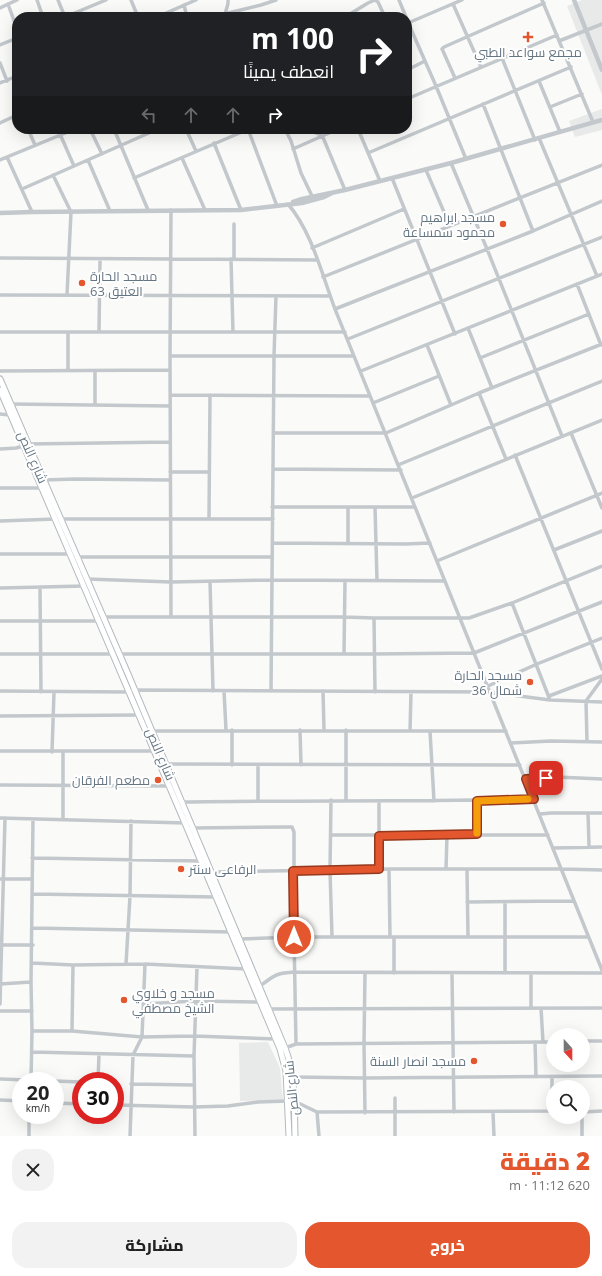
<!DOCTYPE html>
<html lang="ar">
<head>
<meta charset="utf-8">
<style>
	body { margin:0; font-family:"Open Sans",Cairo,sans-serif; background:#f2f2f2; color:#222; direction:rtl; height:100vh; display:flex; flex-direction:column; font-size:15px; white-space:nowrap }
	* { box-sizing:border-box; margin:0 }
	p { font-size:13px; color:#767676 }
	.icon { flex:none; width:22px; height:22px; fill:none; stroke:currentColor; stroke-width:2; stroke-linecap:round; stroke-linejoin:round }
	.map { position:relative; height:1136px; overflow:hidden; direction:ltr }
	.details { display:flex; flex-direction:column; background:#fff; flex:1 }
	.details>* { flex:none }
	.guide { position:absolute; left:12px; top:12px; width:400px; height:122px; border-radius:16px; box-shadow:0 4px 16px #0002; direction:rtl; background:#202124; color:#fff; overflow:hidden }
	.needle { width:26px; rotate:159deg }
	.controls { position:absolute; left:546px; top:1028px; display:grid; gap:8px }
	.controls a { display:grid; place-items:center; width:44px; height:44px; border-radius:50%; background:#fff; box-shadow:0 4px 16px #0002; font-size:20px }
	.speed { position:absolute; left:12px; top:1072px; display:flex; gap:8px; font-size:20px; font-weight:700; text-align:center }
	.speed>* { display:grid; place-content:center; width:52px; height:52px; border-radius:50%; background:#fff; box-shadow:0 4px 16px #0002; line-height:1 }
	.speed small { font-size:10px; font-weight:400 }
	.speed .limit { border:6px solid #d22; background:#fff; color:#111 }
	.pin { position:absolute; display:grid; place-items:center; width:34px; height:34px; color:#fff; margin:-17px; border-radius:8px; box-shadow:0 2px 6px #0006 }
	.me { position:absolute; width:44px; margin:-22px; rotate:0deg; stroke-linejoin:round; filter:drop-shadow(0 0 3px #0008) }
	.turn { display:flex; align-items:center; gap:14px; height:84px; padding:0 12px; font-size:18px }
	.turn .icon { width:52px; height:52px; stroke-width:2.5 }
	.turn b { display:block; font-size:28px; line-height:34px }
	.lanes { display:flex; align-items:center; height:38px; padding:0 12px; background:#0003; justify-content:center; gap:20px; direction:ltr }
	.lanes .off { opacity:.35 }
	.round { display:grid; place-items:center; flex:none; width:42px; height:42px; border-radius:16px; background:#f2f2f2 }
	.head { display:flex; align-items:center; justify-content:space-between; height:68px; padding:0 12px }
	h1 { font-size:24px; font-weight:800; line-height:30px; color:#e4572e }
	.button { display:flex; gap:8px; margin-top:auto; padding:8px 12px }
	.button a { flex:1; height:46px; border-radius:16px; background:#e4572e; color:#fff; font-size:16px; font-weight:800; line-height:46px; text-align:center }
	.button a+a { background:#f2f2f2; color:#222 }
	.map>svg:first-child { display:block }
	.built { fill:#e8e9e9 }
	.lines { fill:none; stroke-linecap:round; stroke-linejoin:round }
	.secondary-casing { stroke:#b3babf; stroke-width:7 }
	.minor { stroke:#c3c8cc; stroke-width:3.5 }
	.tertiary { stroke:#c3c8cc; stroke-width:4.5 }
	.secondary { stroke:#fff; stroke-width:5 }
	.route-casing { stroke:#94391e; stroke-width:10 }
	.route { stroke:#e4572e; stroke-width:7 }
	.slow { stroke:#f59e0b; stroke-width:7 }
	.poi-dot { fill:#e4572e; stroke:#fff; stroke-width:1.5 }
	.labels { text-anchor:middle; dominant-baseline:central; stroke-width:4; stroke-linejoin:round; paint-order:stroke }
	.poi-label { font-size:13px; fill:#657683; stroke:#fff; text-anchor:end }
	.street-label { font-size:13px; fill:#657683; stroke:#fff }
</style>
</head>
<body>
<div class="map">
<svg width="602" height="1136" viewBox="0 0 602 1136">
	<rect width="100%" height="100%" fill="#fafaf8"/>
	<path class="built" d="M582,0H602V95L567,6Z
		M602,109V130L575,137L569,121Z
		M268,1042L280,1068L283,1100L240,1101L239,1043Z"/>
	<g class="lines">
		<defs>
			<path id="secondary" d="M0,379L128,674L285,1048C296,1076 294,1106 295,1136
				M0,390L185,823L280,1049L286,1071L289,1136"/>
		</defs>
		<use href="#secondary" class="secondary-casing"/>
		<path class="minor" d="M37,0L43,17
			M58,0L65,17
			M131,0L138,17
			M375,0L378,2L385,17
			M399,0L406,17
			M542,0L593,122
			M8,4L17,29
			M453,4L481,67
			M184,5L187,17
			M0,8L17,0
			M65,17L106,0
			M157,17L196,0
			M219,17L224,14L261,5L276,0
			M225,17C224,11 229,7 228,0
			M345,17L368,3L375,0
			M407,20L436,86L466,159
			M408,23L462,0
			M559,41L602,24
			M0,45L17,38
			M502,58L535,140
			M0,63L7,81
			M407,64L411,68L425,61
			M455,78L443,51L442,49L444,47L544,3
			M539,81L560,132
			M0,83L17,76
			M407,99L557,35
			M483,104L533,231
			M550,107L582,94
			M0,123L17,115
			M28,129L35,145
			M90,129L102,154
			M114,129L148,210
			M186,129L196,151
			M248,129L277,206
			M285,129L291,141L301,173L312,196
			M305,129L322,135L345,190
			M358,129L380,181
			M60,134L74,166
			M539,138L597,276
			M214,143L241,210
			M293,149L338,129
			M368,153L571,67
			M7,157L32,212
			M182,158L205,210
			M0,160L75,129
			M88,160L110,211
			M451,163L487,249L562,436
			M426,170L450,226
			M53,175L71,212L67,295
			M134,178L249,129
			M392,178L455,334
			M22,189L158,129
			M288,204C312,232 322,275 335,309L602,970
			M171,210L170,356L171,616
			M312,248L404,209
			M0,258L317,260
			M231,259L233,332
			M234,259V224
			M323,277L602,165
			M577,284L601,345
			M0,295L330,296
			M335,309L533,231L602,201
			M468,328L492,388
			M0,332H345
			M99,332L100,260
			M348,339L602,237
			M427,345L451,405
			M170,356H354
			M480,358L589,314
			M0,371L170,370
			M68,371V332
			M95,371V405
			M361,371L602,274
			M479,393L506,459
			M170,395L370,396
			M373,403L439,376
			M10,404L170,406
			M0,414L10,415
			M274,433H386L479,393L602,344
			M571,433L602,508
			M28,444L170,442
			M0,449L16,448L24,446
			M515,455L602,669
			M398,465L602,381
			M273,469L401,470
			M170,472H209
			M43,480L76,479L170,480
			M0,488H42
			M412,498L602,420
			M272,507H415
			M375,507L377,580
			M209,518L210,395
			M60,519H273
			M0,521L56,519
			M273,543L406,544L430,543
			M348,543V507
			M554,550L602,531
			M0,554H71
			M77,557H272
			M437,561L602,493
			M87,579L171,582L272,580L445,581
			M210,581L213,691
			M0,588L84,586
			M40,588L41,692
			M512,603L550,700
			M104,617H344L374,618H469L512,603L602,566
			M374,618L375,692
			M0,621H99
			M0,654H113
			M119,654H374L474,653L602,602
			M344,654L345,581
			M488,686L537,664L602,638
			M0,691L129,692L135,690L490,692L550,700L602,702
			M224,691L226,730
			M271,691L274,356L276,296
			M323,691L324,730
			M549,696L602,676
			M0,716L139,715
			M232,730V765
			M300,730L301,765
			M346,730V800
			M151,731H506
			M410,731L411,692
			M430,731L434,801
			M587,742L586,701L602,679
			M511,743L551,741L602,742
			M0,751H154
			M52,752L54,692
			M63,752V820
			M165,764L520,765
			M526,779L556,777L602,779
			M0,785L169,786
			M258,800V765
			M331,800L330,870L332,937
			M182,802C299,800 416,802 534,799
			M588,813L589,846
			M540,814L551,813H602
			M0,818L185,823
			M192,828L289,827H292L294,832V937L296,1044
			M477,834V801
			M331,835H548
			M553,848L602,847
			M32,858L201,861
			M379,869V801
			M389,869L390,937
			M446,869L447,835
			M467,869L468,937
			M209,872L389,869H562L602,870
			M0,879H32
			M33,894L216,897
			M467,902L574,901
			M505,903V973
			M33,928L231,932
			M239,939L294,937H588
			M0,945H33
			M32,963L73,965L145,964L247,969
			M126,964L130,896L131,821
			M365,973L364,1043L365,1113
			M394,973V937
			M452,973L454,1112
			M531,973V1008
			M0,984L31,982
			M260,986C275,975 276,973 295,972L602,973
			M0,1004L5,818
			M144,1004L195,1001L260,1002
			M541,1008L543,1042
			M269,1009L602,1008
			M0,1011H32
			M32,1031H72L142,1037L194,1036L276,1039
			M72,1031L73,965
			M583,1041H602
			M535,1042L536,1077
			M285,1048L296,1044L553,1042
			M32,1052L194,1056
			M293,1077L365,1078L602,1076
			M0,1079L81,1082
			M31,1081L32,1031L31,982L33,819
			M98,1081L99,1054
			M131,1084L194,1085
			M0,1100L21,1101
			M294,1101L317,1112L319,1136
			M55,1103L81,1104
			M115,1105L194,1107L228,1106L258,1102L288,1101
			M552,1111V1077
			M317,1112L553,1111
			M493,1112L494,1136
			M583,1112L602,1111
			M582,1117V1136
			M29,1136V1115
			M130,1136L133,1055L142,1037L145,964
			M195,1136L194,1056L197,967
			M395,1136V1098"/>
		<path class="tertiary" d="M574,0L602,70
			M293,202L302,199L345,190L451,163L602,120
			M0,213L32,212L241,210L302,203L324,197L332,193"/>
		<use href="#secondary" class="secondary"/>
	</g>
	<g class="lines">
		<defs>
			<path id="route" d="M294,937L293,871L379,869V836L477,834V801L534,799L526,779L546,778"/>
		</defs>
		<use href="#route" class="route-casing"/>
		<use href="#route" class="route"/>
		<path class="slow" d="M477,833V801L528,799"/>
	</g>
	<g class="poi-dot">
		<path d="M526 31h4v4h4v4h-4v4h-4v-4h-4v-4h4z"/>
		<circle cx="503" cy="224" r="4"/>
		<circle cx="82" cy="283" r="4"/>
		<circle cx="530" cy="682" r="4"/>
		<circle cx="158" cy="780" r="4"/>
		<circle cx="181" cy="869" r="4"/>
		<circle cx="124" cy="1000" r="4"/>
		<circle cx="474" cy="1061" r="4"/>
	</g>
	<g class="labels">
		<g class="poi-label">
			<text x="528" y="52" text-anchor="middle">مجمع سواعد الطبي</text>
			<text x="495" y="217">مسجد ابراهيم<tspan x="495" dy="15">محمود سمساعة</tspan></text>
			<text x="90" y="276" text-anchor="start">مسجد الحارة<tspan x="90" dy="15">63 العتيق</tspan></text>
			<text x="522" y="675">مسجد الحارة<tspan x="522" dy="15">36 شمال</tspan></text>
			<text x="150" y="780">مطعم الفرقان</text>
			<text x="189" y="869" text-anchor="start">الرفاعى سنتر</text>
			<text x="132" y="993" text-anchor="start">مسجد و خلاوي<tspan x="132" dy="15">الشيخ مصطفي</tspan></text>
			<text x="466" y="1061">مسجد انصار السنة</text>
		</g>
		<g class="street-label">
			<text transform="translate(33 457) rotate(66)">شارع النص</text>
			<text transform="translate(161 754) rotate(67)">شارع النص</text>
			<text transform="translate(291 1088) rotate(-96)">شارع النص</text>
		</g>
	</g>
</svg>
<div class="controls">
<a><svg class="needle" viewBox="-14 -14 28 28"><path d="M0-13l5 13h-10z" fill="#e53935"/><path d="M0 13l5-13h-10z" fill="#767676"/></svg></a>
<a><svg class="icon" aria-label="search" viewBox="0 0 24 24"><circle cx="10" cy="10" r="6"/><path d="M15 15l6 6"/></svg></a>
</div>
<div class="speed"><div>20<small>km/h</small></div><div class="limit">30</div></div>
<div class="pin" style="left:546px;top:778px;background:#d93025"><svg class="icon" aria-label="arrive" viewBox="0 0 24 24"><path d="M6 21V4h12l-3 4 3 4H6"/></svg></div>
<svg class="me" style="left:294px;top:937px" viewBox="-20 -20 40 40"><circle r="17" fill="#e4572e" stroke="#fff" stroke-width="3"/><path d="M0-11L8 9 0 5-8 9z" fill="#fff"/></svg>
<div class="guide">
<div class="turn"><svg class="icon" aria-label="right" viewBox="0 0 24 24"><path d="M7 20v-9h11M14 6l5 5-5 5"/></svg><div><b>100 m</b>انعطف يمينًا</div></div>
<div class="lanes"><svg class="icon off" aria-label="left" viewBox="0 0 24 24"><path d="M17 20v-9H6M10 6l-5 5 5 5"/></svg><svg class="icon off" aria-label="ahead" viewBox="0 0 24 24"><path d="M12 20V5M6 11l6-6 6 6"/></svg><svg class="icon off" aria-label="ahead" viewBox="0 0 24 24"><path d="M12 20V5M6 11l6-6 6 6"/></svg><svg class="icon" aria-label="right" viewBox="0 0 24 24"><path d="M7 20v-9h11M14 6l5 5-5 5"/></svg></div>
</div>
</div>
<section class="details">
<div class="head"><div><h1>2 دقيقة</h1><p>620 m · 11:12</p></div><a class="round"><svg class="icon" aria-label="close" viewBox="0 0 24 24"><path d="M6 6l12 12M18 6L6 18"/></svg></a></div>
<div class="button"><a>خروج</a><a>مشاركة</a></div>
</section>
</body>
</html>
